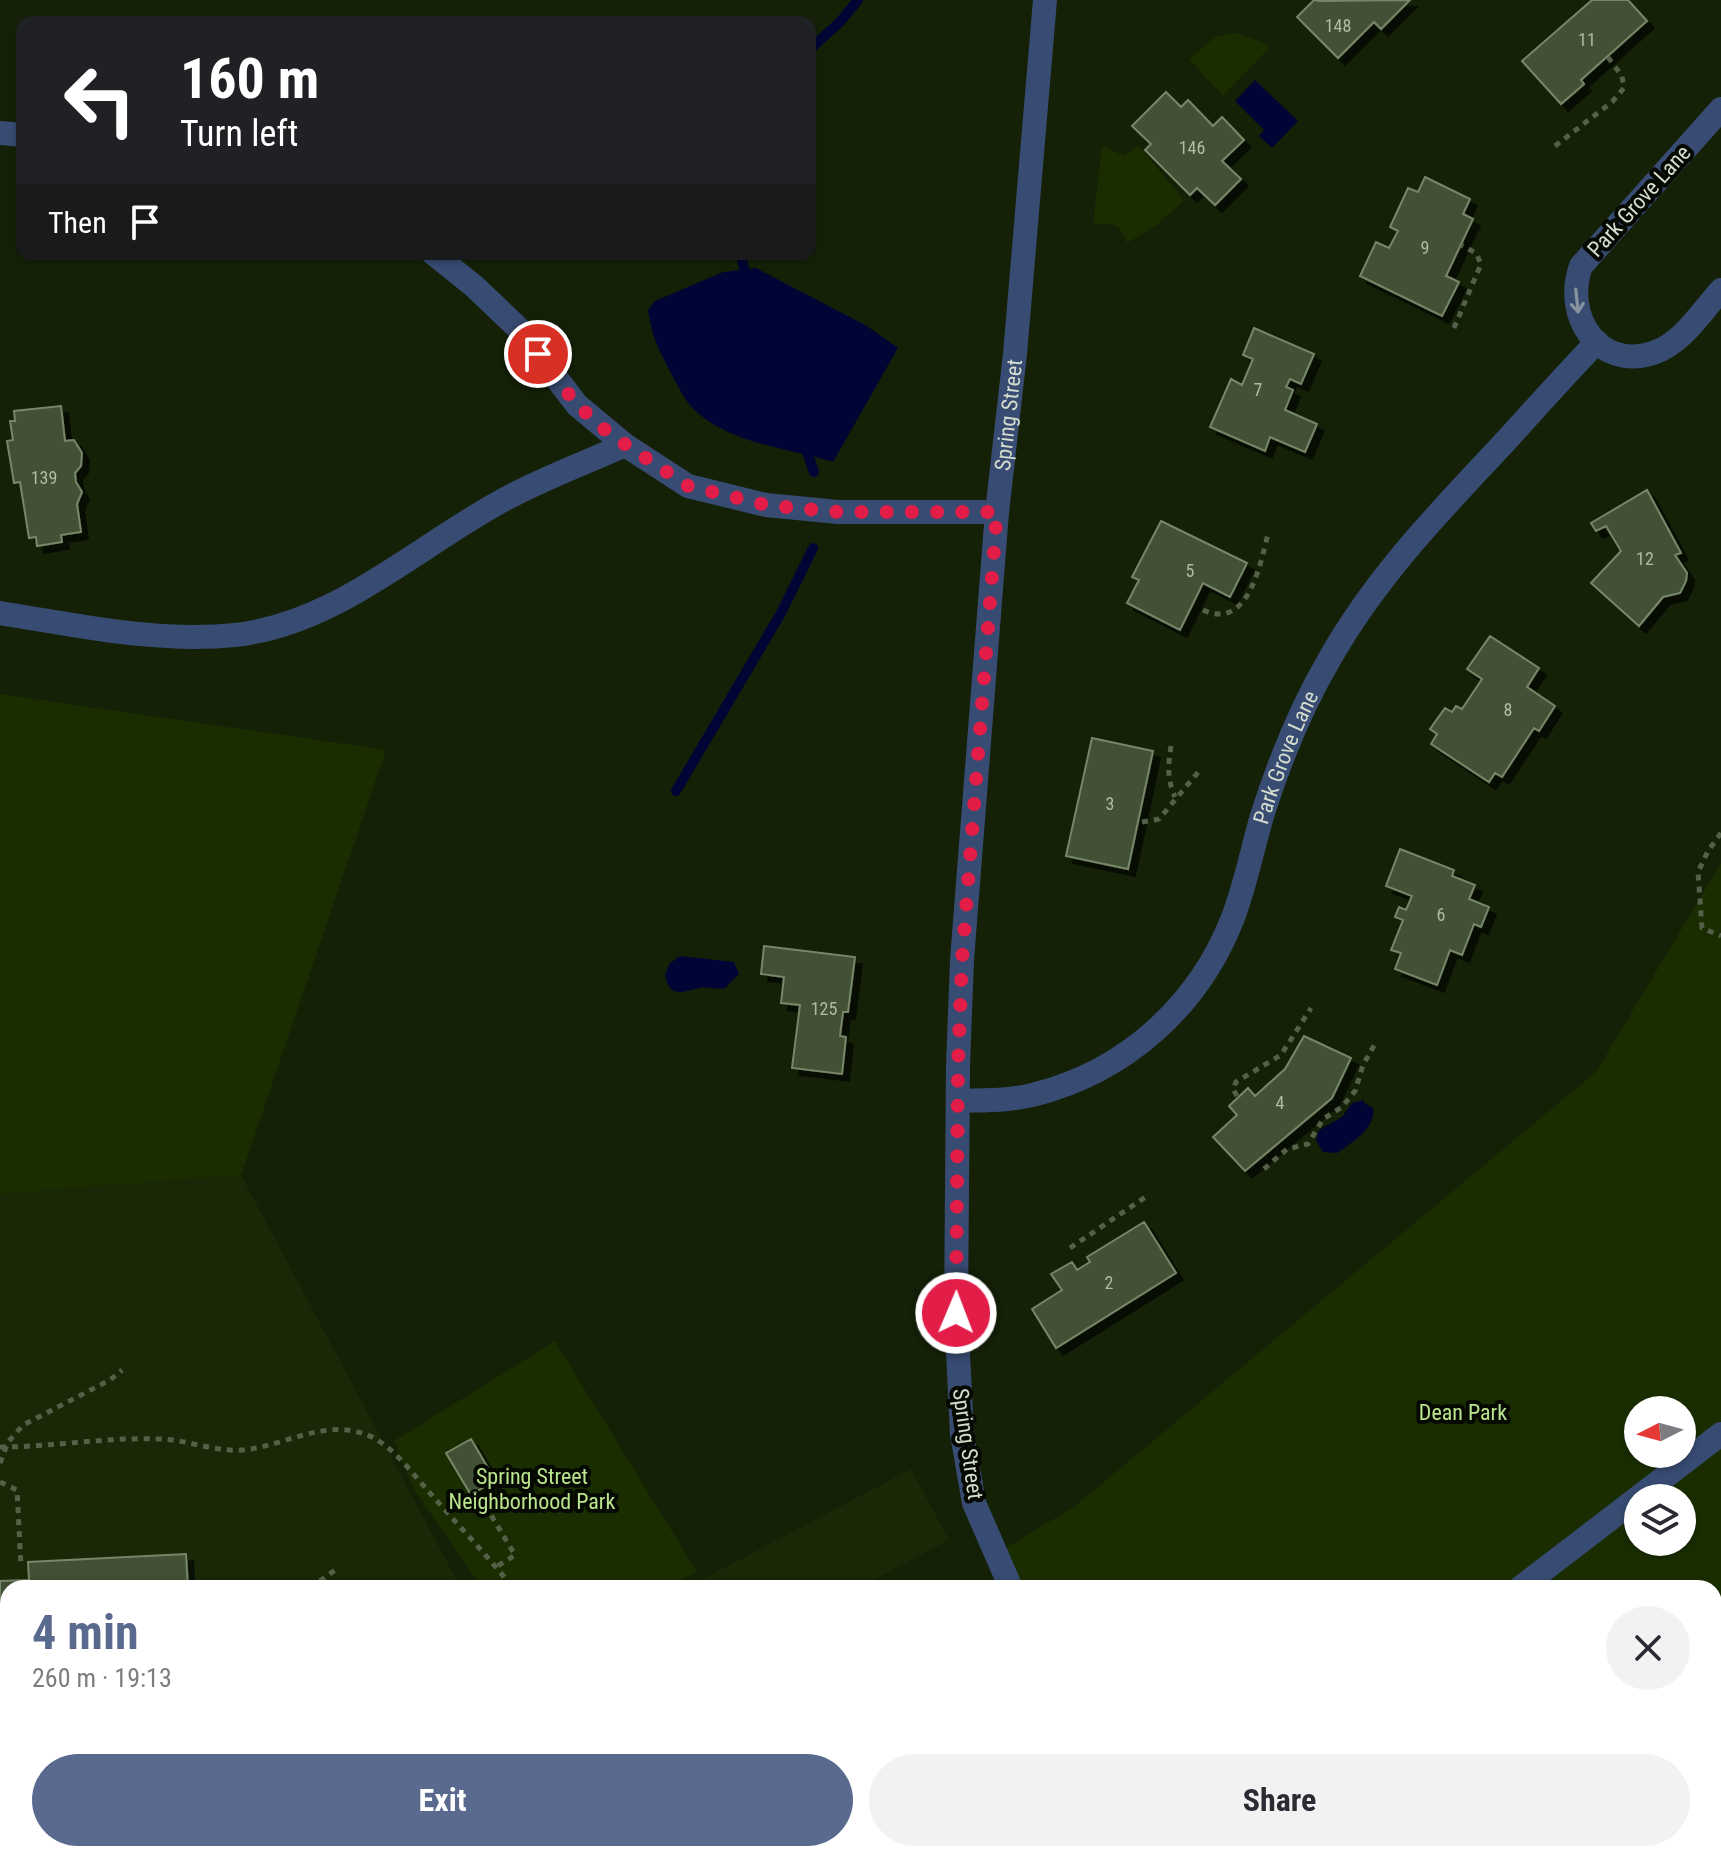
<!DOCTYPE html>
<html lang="en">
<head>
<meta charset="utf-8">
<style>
	body { margin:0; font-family:"Roboto Condensed",sans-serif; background:#f2f2f3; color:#2b2b33; height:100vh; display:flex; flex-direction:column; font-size:30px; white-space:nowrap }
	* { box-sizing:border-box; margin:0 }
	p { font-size:26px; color:#7c7c81 }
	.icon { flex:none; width:44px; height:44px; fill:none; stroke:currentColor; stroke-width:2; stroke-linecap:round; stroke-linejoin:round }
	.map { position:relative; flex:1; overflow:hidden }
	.side { position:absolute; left:0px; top:1580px; width:1722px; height:282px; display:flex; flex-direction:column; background:#fff; border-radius:24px 24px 0 0; box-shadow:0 2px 6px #0004 }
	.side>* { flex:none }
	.hud { position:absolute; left:16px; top:16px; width:800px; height:244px; border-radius:16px; box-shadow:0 2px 6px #0004; background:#202124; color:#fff; overflow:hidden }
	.needle { width:52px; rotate:264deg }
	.fabs { position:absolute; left:1624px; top:1396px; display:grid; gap:16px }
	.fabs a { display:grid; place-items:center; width:72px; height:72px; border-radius:50%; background:#fff; box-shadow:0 2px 6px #0004; font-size:40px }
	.pin { position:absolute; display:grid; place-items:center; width:68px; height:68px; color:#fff; margin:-34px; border:4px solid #fff; border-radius:50%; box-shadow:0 2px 8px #0007 }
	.me { position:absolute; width:88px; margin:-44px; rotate:1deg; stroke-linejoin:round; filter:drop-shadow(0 0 6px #0008) }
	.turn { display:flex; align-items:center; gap:28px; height:168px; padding:0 32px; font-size:36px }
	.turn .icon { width:104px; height:104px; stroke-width:2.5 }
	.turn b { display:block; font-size:56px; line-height:68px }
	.then { display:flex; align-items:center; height:76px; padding:0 32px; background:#0003; gap:16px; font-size:30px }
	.round { display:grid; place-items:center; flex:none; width:84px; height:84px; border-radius:42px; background:#f2f2f3 }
	.summary { display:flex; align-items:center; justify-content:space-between; height:136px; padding:0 32px }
	h1 { font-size:48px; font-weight:700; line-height:60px; color:#5a6a8e }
	.primary-button { display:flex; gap:16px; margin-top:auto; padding:16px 32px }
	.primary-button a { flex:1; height:92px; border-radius:48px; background:#5a6a8e; color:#fff; font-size:32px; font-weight:700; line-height:92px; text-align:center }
	.primary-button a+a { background:#f2f2f3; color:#2b2b33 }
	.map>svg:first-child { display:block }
	.built { fill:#1a2807 }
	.green { fill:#1a2d00; fill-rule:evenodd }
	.water { fill:#000535 }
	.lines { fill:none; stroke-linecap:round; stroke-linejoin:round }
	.stream { stroke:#000535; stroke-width:10 }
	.building { fill:#435135; stroke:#778668; stroke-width:2; filter:url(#shadow) }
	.path { stroke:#556049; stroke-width:5; stroke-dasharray:6 6; stroke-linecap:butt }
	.minor { stroke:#384b72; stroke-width:24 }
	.oneway { stroke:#8694a0 }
	.route { stroke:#e11d48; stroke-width:14; stroke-dasharray:0 25.2 }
	.labels { text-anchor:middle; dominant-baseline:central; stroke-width:8; stroke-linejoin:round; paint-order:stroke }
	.number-label { font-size:18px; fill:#b0baa7 }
	.street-label { font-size:22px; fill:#d4ddcd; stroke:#050902 }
	.park-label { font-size:22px; fill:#bae58c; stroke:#050902 }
</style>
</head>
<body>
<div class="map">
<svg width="1721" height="1861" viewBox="0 0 1721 1861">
	<defs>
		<filter id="shadow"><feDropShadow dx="7" dy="7" stdDeviation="0" flood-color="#0009"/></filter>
	</defs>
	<rect width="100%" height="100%" fill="#152107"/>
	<path class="built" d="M241,1175L461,1588H8V1854H358L345,1861H0V1194Z
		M911,1469L949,1540L858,1588H686Z"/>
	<path class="green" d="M1236,33L1264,43L1269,48L1223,96L1189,59L1215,37Z
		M1102,146L1124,156L1139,146L1184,200L1158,224L1127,243C1120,222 1113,224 1093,224Z
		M0,694L386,750L241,1175L0,1194Z
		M1721,863V1605L1714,1610V1588H1011L994,1555L1075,1506L1596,1072ZM1638,1410H1682V1454H1638ZM1638,1498H1682V1542H1638Z
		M555,1341L697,1572L667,1588H482L415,1491L394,1441Z
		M1145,1854H1391L1382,1861H1148Z"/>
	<path class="water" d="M1255,80L1298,121L1272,148L1259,136L1264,130L1235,101Z
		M756,268L867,326L898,348L833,462C789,448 736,445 699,414C687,404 681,392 674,379C660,351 653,342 648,310L655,301L723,272Z
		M680,956L734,962L739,974L725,988C716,990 708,986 699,988C682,992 670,999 665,975L670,963Z
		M1364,1100V1103L1373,1108C1377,1127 1352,1143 1337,1153L1323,1152L1316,1140L1319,1130L1342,1117L1352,1103Z"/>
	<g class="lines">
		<path class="stream" d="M810,49L840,22L858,0
			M741,254L746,279
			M803,441L814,472
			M676,791L781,613L813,548"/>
	</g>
	<path class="building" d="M1314,0L1320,1L1410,0L1381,29L1374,22L1338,58L1297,17Z
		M1592,0H1628L1647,21L1581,80L1584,84L1561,104L1522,61Z
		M1166,92L1181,107L1188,100L1213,126L1222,117L1244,140L1222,161L1241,179L1215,205L1197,188L1190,195L1145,150L1151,144L1132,126Z
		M1425,177L1470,199L1463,214L1473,219L1446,276L1459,282L1442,316L1360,276L1376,242L1389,248L1398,231L1390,227L1408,188L1418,192Z
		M1254,328L1314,354L1301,384L1290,379L1286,387L1293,390L1285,410L1317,424L1305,452L1270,437L1265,451L1210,427L1231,379L1242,385L1253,359L1243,355Z
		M61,406L65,441L74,440L82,453L81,466L75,473L76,482L82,492L77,504L81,532L61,535L62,542L37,546L36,537L29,538L20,482L14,483L7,441L13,440L10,421H15L14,411Z
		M1647,490L1681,553L1675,555L1687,573L1686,581L1680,593L1663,597L1639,626L1591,583L1621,551L1606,526L1596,531L1591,523Z
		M1161,521L1247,563L1230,597L1203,583L1180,630L1127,603L1139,580L1132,577Z
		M1490,636L1539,668L1527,687L1555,706L1539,731L1534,728L1502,777L1495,773L1489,782L1431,744L1437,734L1430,729L1445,708L1452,712L1456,706L1462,709L1482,679L1467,669Z
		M1092,738L1153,751L1128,869L1066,856Z
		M1400,849L1454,870L1452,876L1475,885L1469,899L1489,907L1481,927L1474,924L1462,955L1450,950L1437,985L1395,969L1401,953L1391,950L1403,920L1395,917L1399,907L1406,910L1412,896L1386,886Z
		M764,946L855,957L848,1012H843L840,1036L846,1037L842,1074L792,1068L800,1005L781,1003L784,977L761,974Z
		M1304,1036L1351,1058L1332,1098L1245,1171L1213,1137L1237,1115L1229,1106L1248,1088L1255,1096L1285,1069Z
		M1144,1222L1176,1273L1056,1348L1032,1309L1062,1290L1051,1274L1072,1262L1077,1270L1090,1262L1087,1257Z
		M471,1439L495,1480L471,1495L446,1453Z
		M186,1554L188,1588H8V1692H0V1581L29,1580L28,1562Z
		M612,1854H645L638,1861H619Z"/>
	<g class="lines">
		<path class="path" d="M1555,146L1612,102L1624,88L1622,76L1607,56
			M1454,328L1481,264L1476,253L1461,245
			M1203,610C1248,631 1260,565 1268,534
			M1171,746C1168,766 1167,779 1175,797
			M1142,822L1159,819L1200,770
			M1721,833L1708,851L1698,872L1702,928L1721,936
			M1237,1096L1233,1089L1236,1082L1281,1055L1311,1008
			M1264,1169L1287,1149L1308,1144L1323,1119L1342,1107L1355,1091L1363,1065L1376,1042
			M1070,1248L1147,1196
			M0,1447C53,1447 105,1437 158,1439C186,1439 213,1452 242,1450C287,1446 327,1416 372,1437C394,1448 413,1474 429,1492C457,1524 487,1555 513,1588
			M0,1463L8,1442L23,1425L110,1380L122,1370
			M0,1482L17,1490L21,1567
			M479,1495L515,1555L496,1567
			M310,1588L338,1568
			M0,1756L8,1760
			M2,1843L8,1824"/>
		<g class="minor">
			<path d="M1721,109L1581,266C1563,315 1598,371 1653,353C1682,344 1702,311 1721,290"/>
			<path d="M0,133L22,135"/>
			<path d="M434,254L475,287L519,329L577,405L625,445"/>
			<path d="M0,613C77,625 156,643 235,635C335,624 413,550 498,503C538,480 583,464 625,445L688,486L766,505L838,512H997"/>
			<path id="s1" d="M958,1101C984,1100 1011,1101 1036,1094C1126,1071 1198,1006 1232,920C1245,887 1252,850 1262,816C1279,762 1301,708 1329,660C1375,578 1439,512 1503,444C1534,410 1565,375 1597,342"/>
			<path id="s2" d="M1011,1588L974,1503L962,1434L956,1313L958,1066L962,960L997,512L1015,354L1045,0"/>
			<path d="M1520,1588L1721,1434"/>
			<path d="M1145,1854L1148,1861"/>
			<path d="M792,1861L803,1854"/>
			<path d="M1165,1861L1174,1854"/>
		</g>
	</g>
	<defs><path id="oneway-shaft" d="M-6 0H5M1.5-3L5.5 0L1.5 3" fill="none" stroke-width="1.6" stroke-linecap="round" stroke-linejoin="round" transform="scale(2)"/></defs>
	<use class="oneway" href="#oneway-shaft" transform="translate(1577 301) rotate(84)"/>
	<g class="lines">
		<path class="route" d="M538,354L577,405L611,435L688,486L766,505L838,512H997L962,960L958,1066L956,1313"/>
	</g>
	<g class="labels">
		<g class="number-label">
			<text x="1338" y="25">148</text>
			<text x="1587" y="39">11</text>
			<text x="1192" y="147">146</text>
			<text x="1425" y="247">9</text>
			<text x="1258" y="389">7</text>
			<text x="44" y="477">139</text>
			<text x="1645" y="558">12</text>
			<text x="1190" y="570">5</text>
			<text x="1508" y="709">8</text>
			<text x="1110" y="803">3</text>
			<text x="1441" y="914">6</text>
			<text x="824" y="1008">125</text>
			<text x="1280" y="1102">4</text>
			<text x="1109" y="1282">2</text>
		</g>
		<g class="street-label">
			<text transform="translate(1639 201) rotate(-48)">Park Grove Lane</text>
			<text stroke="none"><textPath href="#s2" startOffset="1184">Spring Street</textPath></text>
			<text stroke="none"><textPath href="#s1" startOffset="522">Park Grove Lane</textPath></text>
			<text transform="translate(968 1444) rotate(82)">Spring Street</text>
		</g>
		<g class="park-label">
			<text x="1463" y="1412">Dean Park</text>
			<text x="532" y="1476">Spring Street<tspan x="532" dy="25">Neighborhood Park</tspan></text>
		</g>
	</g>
</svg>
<div class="fabs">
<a><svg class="needle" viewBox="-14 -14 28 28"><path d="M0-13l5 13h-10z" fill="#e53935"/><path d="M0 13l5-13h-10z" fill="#7c7c81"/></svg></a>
<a><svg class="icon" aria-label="layers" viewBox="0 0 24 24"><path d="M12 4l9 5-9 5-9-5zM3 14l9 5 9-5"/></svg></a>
</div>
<div class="pin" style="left:538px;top:354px;background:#d93025"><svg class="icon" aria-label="arrive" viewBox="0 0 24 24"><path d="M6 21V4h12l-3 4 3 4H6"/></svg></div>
<svg class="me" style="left:956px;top:1313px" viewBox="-20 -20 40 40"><circle r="17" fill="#e11d48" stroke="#fff" stroke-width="3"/><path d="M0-11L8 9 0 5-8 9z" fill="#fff"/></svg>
<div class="hud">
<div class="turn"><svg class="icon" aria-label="left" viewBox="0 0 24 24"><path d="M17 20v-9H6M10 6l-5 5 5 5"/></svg><div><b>160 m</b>Turn left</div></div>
<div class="then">Then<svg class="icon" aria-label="arrive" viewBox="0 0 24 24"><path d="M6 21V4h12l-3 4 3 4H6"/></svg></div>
</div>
<section class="side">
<div class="summary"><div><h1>4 min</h1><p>260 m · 19:13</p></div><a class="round"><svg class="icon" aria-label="close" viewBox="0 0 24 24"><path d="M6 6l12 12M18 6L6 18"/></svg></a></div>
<div class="primary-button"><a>Exit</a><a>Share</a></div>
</section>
</div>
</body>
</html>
